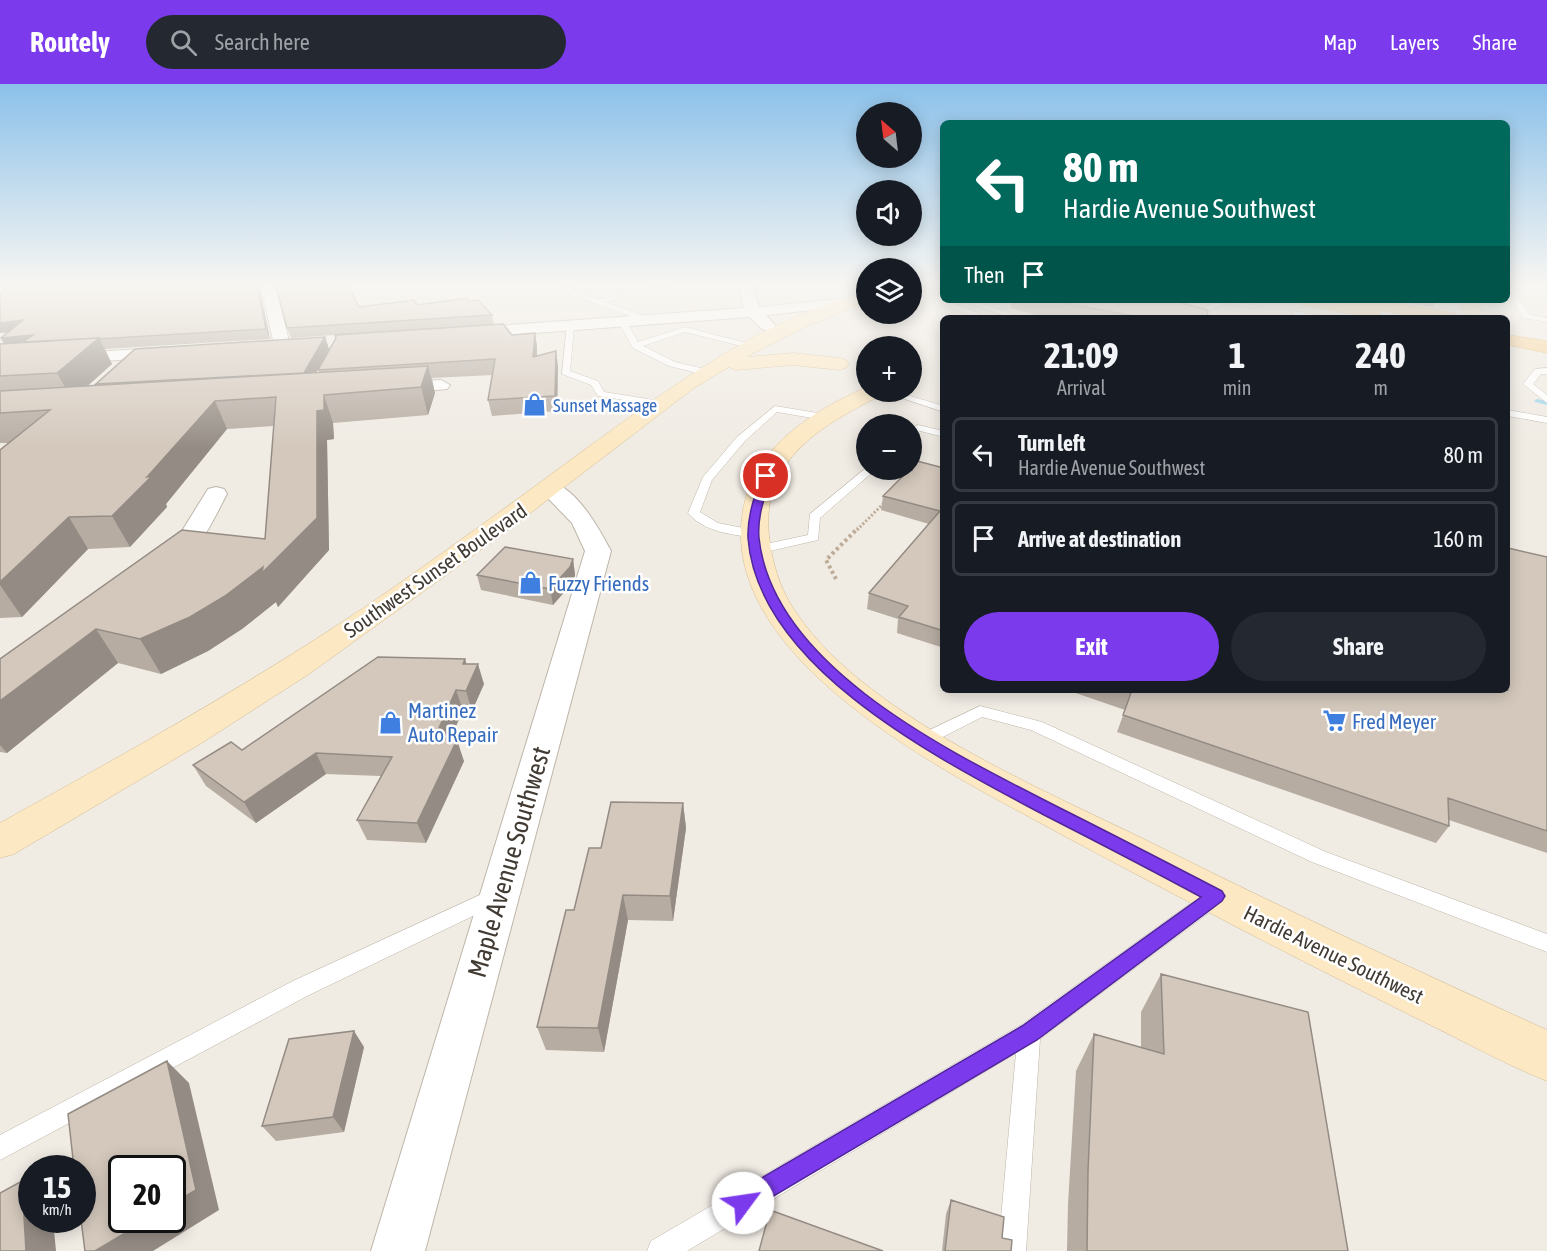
<!DOCTYPE html>
<html lang="en">
<head>
<meta charset="utf-8">
<style>
	body { margin:0; font-family:"Asap Condensed",sans-serif; background:#242831; color:#f1f3f6; height:100vh; display:flex; flex-direction:column; font-size:22px; white-space:nowrap }
	* { box-sizing:border-box; margin:0 }
	p { font-size:20px; color:#9ea1a6 }
	.icon { flex:none; width:33px; height:33px; fill:none; stroke:currentColor; stroke-width:2; stroke-linecap:round; stroke-linejoin:round }
	.map { position:relative; flex:1; overflow:hidden }
	.sheet { position:absolute; left:940px; top:231px; width:570px; height:378px; display:flex; flex-direction:column; background:#171b24; border-radius:9px; box-shadow:0 3px 15px #0003 }
	.sheet>* { flex:none }
	.top-card { position:absolute; left:940px; top:36px; width:570px; height:183px; border-radius:9px; box-shadow:0 3px 15px #0003; background:#00695c; color:#fff; overflow:hidden }
	.needle { width:39px; rotate:332deg }
	.fabs { position:absolute; left:856px; top:18px; display:grid; gap:12px }
	.fabs a { display:grid; place-items:center; width:66px; height:66px; border-radius:50%; background:#171b24; box-shadow:0 3px 15px #0003; font-size:30px }
	.speed { position:absolute; left:18px; top:1071px; display:flex; gap:12px; font-size:30px; font-weight:700; text-align:center }
	.speed>* { display:grid; place-content:center; width:78px; height:78px; border-radius:50%; background:#171b24; box-shadow:0 3px 15px #0003; line-height:1 }
	.speed small { font-size:15px; font-weight:400 }
	.speed .limit { border:3px solid #111; border-radius:9px; background:#fff; color:#111 }
	.pin { position:absolute; display:grid; place-items:center; width:51px; height:51px; color:#fff; margin:-26px; border:3px solid #fff; border-radius:50%; box-shadow:0 2px 6px #0007 }
	.me { position:absolute; width:66px; margin:-33px; rotate:59deg; stroke-linejoin:round; filter:drop-shadow(0 0 4px #0008) }
	.turn { display:flex; align-items:center; gap:21px; height:126px; padding:0 24px; font-size:27px }
	.turn .icon { width:78px; height:78px; stroke-width:2.5 }
	.turn b { display:block; font-size:42px; line-height:51px }
	.then { display:flex; align-items:center; height:57px; padding:0 24px; background:#0003; gap:12px; font-size:22px }
	.eta { display:flex; justify-content:space-evenly; align-items:center; height:102px; text-align:center }
	.eta b { font-size:36px; font-weight:700; line-height:42px }
	.primary-button { display:flex; gap:12px; margin-top:auto; padding:12px 24px }
	.primary-button a { flex:1; height:69px; border-radius:36px; background:#7c3aed; color:#fff; font-size:24px; font-weight:700; line-height:69px; text-align:center }
	.primary-button a+a { background:#242831; color:#f1f3f6 }
	ul { padding:0; list-style:none }
	li { display:flex; align-items:center; gap:18px; height:75px; margin:0 12px 9px; padding:0 12px; border:3px solid #363941; border-radius:9px }
	li div { flex:1 }
	li b { display:block; font-size:22px }
	li em { font-style:normal }
	header { display:flex; align-items:center; gap:36px; box-sizing:border-box; height:84px; padding:0 30px; background:#7c3aed; color:#fff }
	header strong { font-size:28px }
	nav { display:flex; gap:33px; margin-inline-start:auto; font-size:21px }
	.search { width:420px; height:54px; background:#242831; display:flex; align-items:center; gap:15px; box-sizing:border-box; padding:0 21px; border-radius:33px; color:#9ea1a6; font-size:22px }
	.map>svg:first-child { display:block }
	.lines { fill:none; stroke-linecap:round; stroke-linejoin:round }
	.stream { fill:#a1d5ec; fill-rule:evenodd }
	.lane-casing { stroke:#beb5a9; stroke-width:1 }
	.street-casing { stroke:#beb5a9; stroke-width:2 }
	.secondary-casing { stroke:#d2bc97; stroke-width:1 }
	.primary-casing { stroke:#ddac65; stroke-width:1 }
	.path-far1 { stroke:#bcac98; stroke-width:3; stroke-dasharray:2 2; stroke-linecap:butt }
	.path { stroke:#bcac98; stroke-width:4; stroke-dasharray:3 3; stroke-linecap:butt }
	.lane { fill:#fff; fill-rule:evenodd }
	.street { fill:#fff; fill-rule:evenodd }
	.secondary { fill:#fce8c2; fill-rule:evenodd }
	.primary { fill:#f9d193; fill-rule:evenodd }
	.wall { fill:#b6aca2 }
	.shaded-wall { fill:#948c84 }
	.building { fill:#d4c8bc; stroke:#948c84; stroke-width:1.5 }
	.route { fill:#7c3aed; stroke:#51269a; stroke-width:1.5 }
	.labels { text-anchor:middle; dominant-baseline:central; stroke-width:5; stroke-linejoin:round; paint-order:stroke }
	.far-shop-label { font-size:18px; fill:#366cbe; stroke:#fff; text-anchor:start }
	.street-label { font-size:21px; fill:#423b34; stroke:#fff }
	.shop-label { font-size:21px; fill:#366cbe; stroke:#fff; text-anchor:start }
	.near-street-label { font-size:26px; fill:#423b34; stroke:#fff }
</style>
</head>
<body>
<header>
<strong>Routely</strong>
<div class="search"><svg class="icon" aria-label="search" viewBox="0 0 24 24"><circle cx="10" cy="10" r="6"/><path d="M15 15l6 6"/></svg>Search here</div>
<nav><a>Map</a><a>Layers</a><a>Share</a></nav>
</header>
<div class="map">
<svg width="1547" height="1167" viewBox="0 0 1547 1167">
	<rect width="100%" height="100%" fill="#f0ebe3"/>
	<g class="lines">
		<path class="stream" d="M1537,315L1547,317V321L1535,318L1534,317Z"/>
		<defs>
			<path id="lane" d="M560,202C574,202 586,215 600,215C623,214 645,201 669,202L605,218L655,236L656,238L652,240L569,210Z
				M918,202L944,208V212L918,205Z
				M1510,202H1517L1519,214L1529,230L1547,234V238L1523,234L1511,214Z
				M944,216H952L951,218L980,230L973,232L944,221Z
				M960,216H971L1023,234H1011Z
				M1182,216H1192L1169,229L1160,227Z
				M1220,216L1260,222L1256,224L1225,219L1194,234L1186,233Z
				M1295,227L1321,232L1322,234L1292,231Z
				M1248,232L1261,234H1244Z
				M623,237H626L638,258L685,243L758,262L754,265L685,248L643,262L675,278L709,286V290L706,291L669,282L633,264L619,239Z
				M567,241L574,243L570,287L598,297L604,308L660,317L665,320L663,322L598,312L591,301L562,290Z
				M1547,284V290H1541L1533,300L1547,311V319L1523,300L1535,285Z
				M884,308H897L944,322V328Z
				M775,322L824,330L829,333L824,336L777,328L745,357L712,396L700,428L718,439L758,447L760,450L754,454C731,450 704,448 688,429L703,393L737,353Z
				M1508,326L1547,333V339L1508,332Z
				M918,341L944,347V353L920,347L912,352V344Z
				M866,384L875,386L820,434L818,456L756,470L752,469V463L808,451L810,430Z
				M980,622L1042,638L1326,768L1547,850V868L1312,778L1031,646L982,633L927,661H915L913,657L915,653Z
				M495,804L502,806L505,812L502,818L309,911L0,1076V1051L293,897Z
				M1216,804L1223,806L1226,812L1223,818L1040,955L1026,1167H998L1016,969L687,1167H647L651,1157L1021,941L1209,806Z"/>
			<path id="street" d="M261,202H275L290,261L288,265H276L274,261Z
				M738,202H752L759,223L850,214L857,218L850,222L766,231L776,242L768,247L762,245L750,233L467,254L459,249L467,244L744,224Z
				M171,263L179,268L177,272L0,284V274Z
				M441,296L450,301L447,305L394,310L385,304L394,298Z
				M549,397C577,404 598,443 611,467L425,1167H371L585,467L572,439L538,404L541,399Z
				M216,403L224,405L227,410C213,435 192,490 156,481L152,476L177,455L208,405Z"/>
			<path id="secondary" d="M912,202H938L936,205L912,210Z
				M867,208V218L803,244L746,273L793,269L839,274L846,276L849,280L846,284L839,286L793,281L736,286L729,283L694,304L503,450L309,590L200,660L14,770L0,774V739C132,666 263,593 387,508C453,462 518,415 583,367C670,304 760,235 867,208Z
				M1460,216H1476L1484,234H1466Z
				M867,303V308H883L880,312C818,343 757,379 770,459C773,480 779,500 790,519C856,630 1050,708 1164,765C1290,828 1418,887 1547,946V997C1500,978 1456,953 1410,931C1330,891 1251,851 1172,809C1126,785 1079,760 1033,735C931,680 717,568 743,426C754,363 812,327 867,303Z"/>
			<path id="primary" d="M1296,216L1346,219L1344,216H1380L1453,229L1462,234H1425L1379,226L1381,229L1379,233L1373,234L1304,221Z
				M1508,251L1547,257V269L1508,261Z"/>
		</defs>
		<use href="#lane" class="lane-casing"/>
		<use href="#street" class="street-casing"/>
		<use href="#secondary" class="secondary-casing"/>
		<use href="#primary" class="primary-casing"/>
		<path class="path-far1" d="M857,446L885,418"/>
		<path class="path" d="M836,495L826,476L858,444"/>
		<use href="#lane" class="lane"/>
		<use href="#street" class="street"/>
		<use href="#secondary" class="secondary"/>
		<use href="#primary" class="primary"/>
	</g>
	<path class="wall" d="M259,202L270,255L105,265L112,280L87,302H97L96,300L325,253L329,265L316,289L319,288L318,286L336,254L335,251L291,254L287,244L359,223L417,221L469,217L492,231L494,241L512,251L535,249L537,263V272L558,282L557,327L492,332L488,316L493,291L432,294L435,309L428,331L333,339L334,355L327,356L329,466L278,523L276,518L242,545L208,567L161,590L118,579L7,669L0,668V575L265,455L274,342L227,345L166,420L167,423L130,463L88,465L22,533L0,534V366L10,359H0V260L4,259L1,254L7,249H0Z
		M1012,216H1170L1207,234H1046L1011,224Z
		M1411,216H1436L1433,223L1410,219Z
		M944,384V564L897,549L898,535L867,525L869,509L929,440L881,426L883,412Z
		M1547,473V769L1449,736V742L1436,759L1117,648L1125,626L1067,606H1508Z
		M573,475L575,491L573,498L553,521L481,506L477,491Z
		M465,575L466,580L484,600L472,627L463,626L450,656L464,677L426,759L367,756L357,736L381,692L326,690L256,739L206,702L193,681L242,666Z
		M683,719L686,744L673,837L628,836L604,968L546,966L537,943L574,826L601,764Z
		M1161,890L1348,1167H1067L1068,1120L1076,987L1094,950L1141,964V928Z
		M364,963L344,1048L276,1057L262,1042Z
		M951,1116L1002,1154L1011,1167H942L946,1130Z"/>
	<path class="shaded-wall" d="M257,202H259L270,255L266,245Z
		M23,236L28,246L0,249V239Z
		M535,249L537,263L536,288L533,273Z
		M33,251L38,259L6,264L1,254Z
		M325,253L329,265L309,301L304,289Z
		M99,254L112,280L72,316L57,289Z
		M556,267L558,282L557,327L555,312Z
		M428,282L435,309L428,331L421,303Z
		M324,311L333,339L334,355L327,356L329,466L278,523L276,518L242,545L208,567L161,590L140,555L263,483L317,327Z
		M215,317L227,345L166,420L167,423L130,463L112,432Z
		M69,433L88,465L22,533L0,501V498Z
		M573,475L575,491L573,498L553,521L550,505Z
		M96,545L118,579L7,669L0,661V617Z
		M465,575L471,595L478,580L484,600L472,627L466,607L463,580Z
		M456,606L463,626L441,676L434,655Z
		M457,656L464,677L426,759L417,739Z
		M316,669L326,690L256,739L244,718Z
		M683,719L686,744L673,837L670,812Z
		M623,811L628,836L604,968L598,944Z
		M354,947L364,963L344,1048L333,1033Z
		M167,977L189,999L219,1126L153,1167H95L147,1136H172Z
		M22,1097L32,1104V1136H53L56,1167H26Z"/>
	<path class="building" d="M5,202H257L266,245L98,255L99,254L23,258L33,251L1,254L23,236L0,239V210H2Z
		M276,202H348L359,223L414,216L417,221L467,214L469,217L478,216L492,231L287,244Z
		M1053,216H1170L1208,226L1207,234H1146L1073,221Z
		M503,240L512,251L535,249L533,273L556,267L555,312L488,316L495,275L318,286L336,254L335,251Z
		M325,253L304,289L96,300L135,265Z
		M99,254L57,289L0,292V260Z
		M428,282L421,303L324,311V326L317,327V434L262,489L263,483L225,512L190,533L140,555L96,545L0,617V575L182,446L265,455L276,313L215,317L147,393L152,392L112,432L69,433L0,498V366L50,326L0,329V307Z
		M917,377L944,384V547L899,533L908,522L869,509L940,427L883,412L909,386H912V382Z
		M505,463L573,475L570,483L550,505L477,491Z
		M1508,464L1547,473V747L1448,714L1449,742L1123,631L1131,609L1122,606H1508Z
		M378,573L465,575L463,580H478L466,607L456,606L434,655L457,656L417,739L357,736L392,673L316,669L244,718L193,681L231,658L242,666Z
		M611,718L683,719L670,812L623,811L598,944L537,943L566,826H574L589,764H601Z
		M1161,890L1308,928L1348,1167H1087L1088,1087L1094,950L1164,970Z
		M354,947L333,1033L262,1042L289,955Z
		M167,977L196,1106L172,1120V1084H122V1136H147L95,1167H85L81,1136H82V1084H74L68,1030Z
		M22,1097L26,1167H0V1109Z
		M951,1116L1004,1133L1002,1154L1012,1156L1011,1167H945Z
		M770,1126L883,1167H759Z"/>
	<linearGradient id="sky" x2="0" y2="1"><stop stop-color="#8bc1ea"/><stop offset="0.55" stop-color="#f8f6f2"/><stop offset="1" stop-color="#f8f6f2" stop-opacity="0"/></linearGradient>
	<rect width="1547" height="365" fill="url(#sky)"/>
	<path class="route" d="M766,389L771,392C765,413 757,432 759,454C773,585 957,671 1060,724C1114,751 1168,779 1222,807L1225,812L1222,817L1037,956L743,1130L734,1127L731,1119L734,1110L1022,942L1201,813C1149,785 1097,758 1044,731C943,677 758,585 748,454C747,432 755,412 761,392Z"/>
	<defs>
		<symbol id="shop-bare" viewBox="-9 -9 18 18"><path d="M-5-2.5h2.3a2.7 3.5 0 0 1 5.4 0H5L5.5 6h-11ZM-1.5-2.5h3a1.5 2.3 0 0 0-3 0Z" fill="#3f7fe0" stroke="#fff" stroke-width="2.5" paint-order="stroke"/></symbol>
		<symbol id="supermarket-bare" viewBox="-9 -9 18 18"><path d="M-6-5.5h2.5l.6 2H6L4.5 2H-2.5L-4.4-4H-6ZM-1.5 3.2a1.3 1.3 0 1 0 .1 0ZM3 3.2a1.3 1.3 0 1 0 .1 0Z" fill="#3f7fe0" stroke="#fff" stroke-width="2.5" paint-order="stroke"/></symbol>
	</defs>
	<g fill-rule="evenodd">
		<use href="#shop-bare" x="518" y="304" width="33" height="33"/>
		<use href="#shop-bare" x="514" y="482" width="33" height="33"/>
		<use href="#supermarket-bare" x="1318" y="620" width="33" height="33"/>
		<use href="#shop-bare" x="374" y="622" width="33" height="33"/>
	</g>
	<g class="labels">
		<g class="far-shop-label">
			<text x="553" y="321">Sunset Massage</text>
		</g>
		<g class="street-label">
			<text transform="translate(435 486) rotate(-35)">Southwest Sunset Boulevard</text>
			<text transform="translate(1334 870) rotate(26)">Hardie Avenue Southwest</text>
		</g>
		<g class="shop-label">
			<text x="548" y="499">Fuzzy Friends</text>
			<text x="408" y="626">Martinez<tspan x="408" dy="24">Auto Repair</tspan></text>
			<text x="1352" y="637">Fred Meyer</text>
		</g>
		<g class="near-street-label">
			<text transform="translate(509 778) rotate(-74)">Maple Avenue Southwest</text>
		</g>
	</g>
</svg>
<div class="fabs">
<a><svg class="needle" viewBox="-14 -14 28 28"><path d="M0-13l5 13h-10z" fill="#e53935"/><path d="M0 13l5-13h-10z" fill="#9ea1a6"/></svg></a>
<a><svg class="icon" aria-label="sound" viewBox="0 0 24 24"><path d="M4 9h4l5-4v14l-5-4H4zM17 9q2 3 0 6"/></svg></a>
<a><svg class="icon" aria-label="layers" viewBox="0 0 24 24"><path d="M12 4l9 5-9 5-9-5zM3 14l9 5 9-5"/></svg></a>
<a>+</a>
<a>−</a>
</div>
<div class="speed"><div>15<small>km/h</small></div><div class="limit">20</div></div>
<div class="pin" style="left:766px;top:392px;background:#d93025"><svg class="icon" aria-label="arrive" viewBox="0 0 24 24"><path d="M6 21V4h12l-3 4 3 4H6"/></svg></div>
<svg class="me" style="left:743px;top:1119px" viewBox="-20 -20 40 40"><circle r="19" fill="#fff"/><path d="M0-13L10 11 0 6-10 11z" fill="#7c3aed"/></svg>
<div class="top-card">
<div class="turn"><svg class="icon" aria-label="left" viewBox="0 0 24 24"><path d="M17 20v-9H6M10 6l-5 5 5 5"/></svg><div><b>80 m</b>Hardie Avenue Southwest</div></div>
<div class="then">Then<svg class="icon" aria-label="arrive" viewBox="0 0 24 24"><path d="M6 21V4h12l-3 4 3 4H6"/></svg></div>
</div>
<section class="sheet">
<div class="eta">
<div><b>21:09</b><p>Arrival</p></div>
<div><b>1</b><p>min</p></div>
<div><b>240</b><p>m</p></div>
</div>
<ul>
<li><svg class="icon" aria-label="left" viewBox="0 0 24 24"><path d="M17 20v-9H6M10 6l-5 5 5 5"/></svg><div><b>Turn left</b><p>Hardie Avenue Southwest</p></div><em>80 m</em></li>
<li><svg class="icon" aria-label="arrive" viewBox="0 0 24 24"><path d="M6 21V4h12l-3 4 3 4H6"/></svg><div><b>Arrive at destination</b></div><em>160 m</em></li>
</ul>
<div class="primary-button"><a>Exit</a><a>Share</a></div>
</section>
</div>
</body>
</html>
